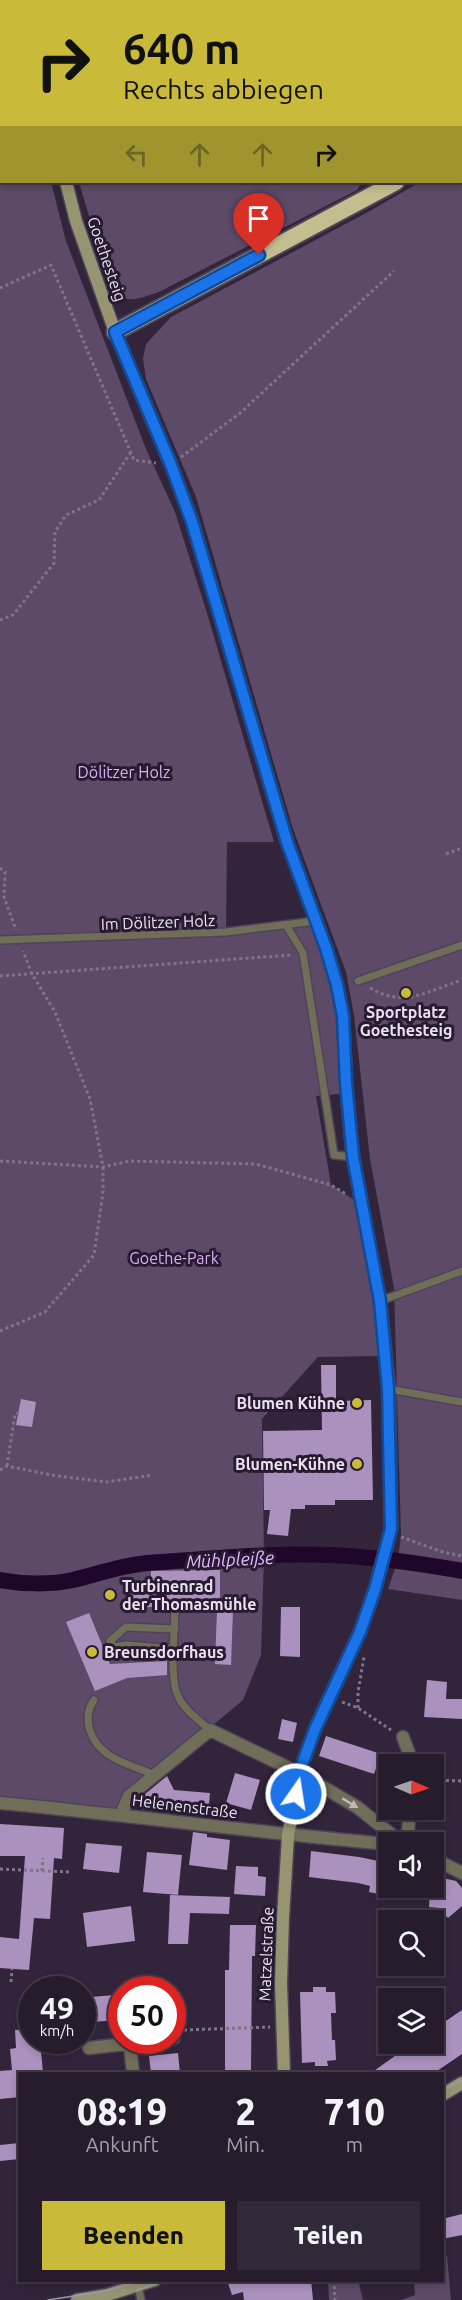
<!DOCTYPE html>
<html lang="de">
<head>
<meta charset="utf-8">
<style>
	body { margin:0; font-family:Ubuntu,sans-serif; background:#322938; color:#f1f3f6; height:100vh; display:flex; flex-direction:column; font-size:22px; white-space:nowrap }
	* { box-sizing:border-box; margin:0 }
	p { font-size:20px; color:#a4a1a9 }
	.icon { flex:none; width:33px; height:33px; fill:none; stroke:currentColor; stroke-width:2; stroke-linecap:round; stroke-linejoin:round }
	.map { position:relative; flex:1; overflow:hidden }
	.sheet { position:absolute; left:18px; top:2072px; width:426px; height:210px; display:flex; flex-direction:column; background:#261c2c; border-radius:0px; box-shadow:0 3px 9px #0003,0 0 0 2px #423a48 }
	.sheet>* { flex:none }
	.hud { position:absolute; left:0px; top:0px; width:462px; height:183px; box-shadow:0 3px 9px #0003,0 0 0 2px #423a48; background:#c9ba3a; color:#111; overflow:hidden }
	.needle { width:39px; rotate:92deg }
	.fabs { position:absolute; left:378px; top:1754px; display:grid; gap:12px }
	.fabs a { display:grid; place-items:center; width:66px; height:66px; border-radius:0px; background:#261c2c; box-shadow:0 3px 9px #0003,0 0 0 2px #423a48; font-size:30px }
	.speed { position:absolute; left:18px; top:1976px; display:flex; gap:12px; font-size:30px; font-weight:700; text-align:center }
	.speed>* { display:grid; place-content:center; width:78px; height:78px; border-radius:50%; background:#261c2c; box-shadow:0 3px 9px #0003,0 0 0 2px #423a48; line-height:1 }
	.speed small { font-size:15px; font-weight:400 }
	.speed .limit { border:9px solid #d22; background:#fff; color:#111 }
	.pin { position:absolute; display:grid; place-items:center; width:51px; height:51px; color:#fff; margin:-62px -26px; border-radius:50% 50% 50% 0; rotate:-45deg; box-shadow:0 0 6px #0007 }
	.pin .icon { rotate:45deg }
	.me { position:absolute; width:66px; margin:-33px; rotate:13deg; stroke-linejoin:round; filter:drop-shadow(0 0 4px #0008) }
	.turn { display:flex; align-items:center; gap:21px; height:126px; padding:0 24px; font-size:27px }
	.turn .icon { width:78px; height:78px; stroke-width:2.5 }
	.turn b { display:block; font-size:42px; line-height:51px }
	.lanes { display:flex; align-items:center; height:57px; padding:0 24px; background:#0003; justify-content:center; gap:30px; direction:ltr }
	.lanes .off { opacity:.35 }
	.eta { display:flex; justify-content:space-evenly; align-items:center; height:102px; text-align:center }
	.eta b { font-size:36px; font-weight:800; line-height:42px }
	.primary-button { display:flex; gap:12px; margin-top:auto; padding:12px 24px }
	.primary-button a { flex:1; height:69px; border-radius:0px; background:#c9ba3a; color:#111; font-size:24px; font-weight:800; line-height:69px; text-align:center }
	.primary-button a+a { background:#322938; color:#f1f3f6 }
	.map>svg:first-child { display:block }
	.green { fill:#5c4a68 }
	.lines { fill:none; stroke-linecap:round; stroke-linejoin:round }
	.canal { stroke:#1e072a; stroke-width:16 }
	.building { fill:#ab91bd }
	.service-casing { stroke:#4f4358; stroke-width:10 }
	.minor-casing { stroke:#4f4358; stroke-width:15 }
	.secondary-casing { stroke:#4f4358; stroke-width:15 }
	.trunk-casing { stroke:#4f4358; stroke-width:20 }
	.path { stroke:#807588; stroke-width:3; stroke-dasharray:3 3; stroke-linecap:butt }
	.service { stroke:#706e59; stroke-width:7 }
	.minor { stroke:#706e59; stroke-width:12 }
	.secondary { stroke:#979472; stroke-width:12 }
	.trunk { stroke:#c3be8e; stroke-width:16 }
	.tram { stroke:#a298aa; stroke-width:1.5 }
	.oneway { fill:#bfb9bb }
	.route-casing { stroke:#114b97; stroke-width:15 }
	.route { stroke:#1a73e8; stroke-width:10 }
	.poi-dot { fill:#c9ba3a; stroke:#281b31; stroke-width:2 }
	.labels { text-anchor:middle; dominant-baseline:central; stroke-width:6; stroke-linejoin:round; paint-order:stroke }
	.street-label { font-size:16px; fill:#e9e1f0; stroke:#281b31 }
	.park-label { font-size:16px; fill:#d6aff1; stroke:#281b31 }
	.poi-label { font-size:16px; font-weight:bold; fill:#e9e1f0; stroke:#281b31; text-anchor:end }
	.water-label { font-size:18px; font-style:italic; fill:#e3bbfe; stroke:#281b31 }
</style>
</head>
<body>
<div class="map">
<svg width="462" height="2300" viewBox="0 0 462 2300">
	<rect width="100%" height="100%" fill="#32253b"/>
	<path class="green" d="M344,0H462V128L461,129L460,2Z
		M0,14L2,182H51L66,241L146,449L175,512L207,613L274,842H227L226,932L316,921L337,985L347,1093L316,1096L331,1185L362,1205L385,1356L318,1357L262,1419L264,1556L261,1655L243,1700L129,1796L121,1814L0,1803Z
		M462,155V1600L388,1589L398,1560L401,1535L394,1288L370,1159L354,1015L346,972L293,829L196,497L146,379L143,359L146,344L171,317L368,212L420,182H460Z
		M79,182H362L357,190L161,291C133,301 122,307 107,277Z
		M447,2256L451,2300H401L415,2295L414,2280H442L443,2258Z
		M328,2280H358L363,2300H329Z"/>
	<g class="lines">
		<path class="canal" d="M0,1580C22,1584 51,1585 73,1580C98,1574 122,1565 148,1563C208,1559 270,1553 331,1555C375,1557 418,1563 462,1571"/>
	</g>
	<path class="building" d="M321,1365H336V1401L371,1400L373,1500H335V1505H305V1509H291L288,1536L267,1534L270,1510H264L263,1431L322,1430Z
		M21,1399L36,1402L32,1427L16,1425Z
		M220,1570V1607H181L178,1603L175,1601L169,1607H129V1580H151V1571Z
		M281,1607H300V1657L280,1656Z
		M217,1610H233L231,1665L215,1664Z
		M89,1613L110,1664L167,1661V1675L127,1678L95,1691L66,1622Z
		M427,1680L447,1682L446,1699H462V1719L424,1717Z
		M282,1719L297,1723L293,1742L278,1739Z
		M326,1736L381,1754L374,1774L319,1756Z
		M235,1773L260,1780L251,1810L226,1803Z
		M167,1776L174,1790L210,1793L208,1817L141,1809L139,1799Z
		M0,1824L64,1828L62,1859L54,1858L50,1919L34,1918L29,1970L0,1968V1937L19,1939L25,1856H0Z
		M193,1832L207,1834V1837L230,1840L227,1870L189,1865Z
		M86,1843L122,1846L119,1873L83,1869Z
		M311,1851L359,1857L388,1863V1896L369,1892L370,1886L358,1883L309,1877Z
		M147,1852L182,1855L178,1895L143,1892Z
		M236,1866L258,1867V1876L266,1877L265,1896L234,1894Z
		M434,1876L456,1881L462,1888V1906L448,1918L439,1908L429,1907L430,1887H434Z
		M170,1895L230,1897L229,1914L190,1913L188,1944H168Z
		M131,1906L135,1941L87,1947L83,1913Z
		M230,1925H256L255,1956H252L251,2073H225V1970H229Z
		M313,1987H326V1992H335L336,2013H331L332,2040H335L336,2060L327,2061L328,2066H315V2062L302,2063L300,1992H313Z
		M115,1995L118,2020L92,2022L90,1997Z
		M462,2010V2054L434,2073H371L413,2043H434V2029Z
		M30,2029L31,2040H40L43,2073H20V2097L0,2099V2071L12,2070L10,2049L16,2048L15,2030Z
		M178,2053L180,2073H151L149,2056Z
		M20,2143V2159L0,2161V2145Z
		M462,2214V2235L442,2239V2219Z
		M227,2280H311L313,2300H244L243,2292L232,2295Z"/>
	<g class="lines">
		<defs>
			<path id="service" d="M286,925L303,953L334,1155L353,1157
				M0,940L226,932L316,921
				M358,981L462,945
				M380,1301L462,1271
				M389,1389L462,1402
				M175,1607C175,1628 169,1679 178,1696C184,1710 199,1720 210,1730
				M174,1649L126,1645L114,1647L110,1641L126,1627L175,1629
				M94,1700C88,1709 87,1716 89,1727C96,1758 129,1764 155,1775
				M138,2286L141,2300"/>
			<path id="minor" d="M403,1737L413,1764
				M0,1803C130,1815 259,1833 388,1844
				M121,1814L129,1796L210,1730L299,1773L357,1807L401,1842
				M407,1842L410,1809
				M434,1859L462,1873
				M172,2039L174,2038
				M130,2045L133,2073
				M89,2048L163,2040"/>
			<path id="secondary" d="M35,0V2
				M66,182L76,221L115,332L171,465L192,521L287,842L326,948L337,985L343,1016L346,1083L353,1157L380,1301L389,1389L391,1529L375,1589L360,1632L315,1729L299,1773L288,1836L283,1918L281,1983L284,2073
				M442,2095L462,2083
				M77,2300L107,2295L155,2280"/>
			<path id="trunk" d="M318,0L323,2
				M460,142L462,141
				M115,332L396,182"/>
		</defs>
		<use href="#service" class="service-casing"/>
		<use href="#minor" class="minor-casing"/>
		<use href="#secondary" class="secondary-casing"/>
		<use href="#trunk" class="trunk-casing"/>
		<path class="path" d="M0,36H2
			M0,288L51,265L134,460L156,463
			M181,457L239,414L394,271
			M0,620L13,615L54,563L55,532L66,515L99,500L131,452
			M446,854L462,848
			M0,868L5,872L4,897L16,930
			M0,976L292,955
			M370,988C404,1008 428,991 462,980
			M0,1161L103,1167L130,1161L256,1164L331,1185L346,1194
			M0,1331L45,1312L94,1255L103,1192V1167L90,1099L55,1012L32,974L23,951
			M7,1466L15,1414L19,1413
			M0,1470L7,1466L57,1476L107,1482L152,1475
			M401,1537L443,1552L462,1556
			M342,1702L358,1708L391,1730
			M358,1708V1692L364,1657
			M434,1780L462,1781
			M0,1869L69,1872
			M42,1871L43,1858
			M11,1982L12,1969
			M184,2030L270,2027
			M334,2280L335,2300"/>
		<use href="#service" class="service"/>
		<use href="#minor" class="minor"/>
		<use href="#secondary" class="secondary"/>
		<use href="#trunk" class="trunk"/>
		<path class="tram" d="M442,2091L462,2080
			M137,2290L165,2280
			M48,2300L106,2291L145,2280"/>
	</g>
	<defs><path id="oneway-solid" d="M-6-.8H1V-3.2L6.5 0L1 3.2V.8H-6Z" transform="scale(1.5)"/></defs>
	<use class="oneway" href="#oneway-solid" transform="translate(350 1803) rotate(31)"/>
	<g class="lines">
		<defs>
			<path id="route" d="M259,255L115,332L171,465L192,522L287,842L326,948L337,985L343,1016L346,1083L353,1157L380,1301L388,1389L391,1529L375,1589L360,1632L315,1729L299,1773L296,1794"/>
		</defs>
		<use href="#route" class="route-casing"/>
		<use href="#route" class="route"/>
	</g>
	<g class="poi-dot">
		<circle cx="406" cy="993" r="6"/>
		<circle cx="357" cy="1403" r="6"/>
		<circle cx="357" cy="1464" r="6"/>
		<circle cx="110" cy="1595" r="6"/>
		<circle cx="92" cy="1652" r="6"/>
	</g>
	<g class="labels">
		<g class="street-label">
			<text transform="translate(107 259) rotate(71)">Goethesteig</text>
			<text transform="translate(158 922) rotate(-2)">Im Dölitzer Holz</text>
			<text transform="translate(185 1806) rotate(7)">Helenenstraße</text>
			<text transform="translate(266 1954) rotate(-88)">Matzelstraße</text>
		</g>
		<g class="park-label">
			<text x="124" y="772">Dölitzer Holz</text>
			<text x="174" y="1258">Goethe-Park</text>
		</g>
		<g class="poi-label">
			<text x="406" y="1012" text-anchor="middle">Sportplatz<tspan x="406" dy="18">Goethesteig</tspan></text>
			<text x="345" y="1403">Blumen Kühne</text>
			<text x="345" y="1464">Blumen-Kühne</text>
			<text x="122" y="1586" text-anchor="start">Turbinenrad<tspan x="122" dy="18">der Thomasmühle</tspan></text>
			<text x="104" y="1652" text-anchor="start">Breunsdorfhaus</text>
		</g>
		<g class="water-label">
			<text transform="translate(230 1559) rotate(-3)">Mühlpleiße</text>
		</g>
	</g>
</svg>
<div class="fabs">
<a><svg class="needle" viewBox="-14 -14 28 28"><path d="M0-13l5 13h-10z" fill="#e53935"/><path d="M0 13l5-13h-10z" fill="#a4a1a9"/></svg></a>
<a><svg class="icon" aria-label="sound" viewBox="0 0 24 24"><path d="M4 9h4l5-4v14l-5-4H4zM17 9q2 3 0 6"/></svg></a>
<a><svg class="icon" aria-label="search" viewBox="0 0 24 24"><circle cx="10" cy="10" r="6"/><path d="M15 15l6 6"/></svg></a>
<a><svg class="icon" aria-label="layers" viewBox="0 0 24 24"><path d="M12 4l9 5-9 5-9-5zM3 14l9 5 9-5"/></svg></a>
</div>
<div class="speed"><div>49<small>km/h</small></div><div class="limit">50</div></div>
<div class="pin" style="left:259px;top:255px;background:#d93025"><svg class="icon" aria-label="arrive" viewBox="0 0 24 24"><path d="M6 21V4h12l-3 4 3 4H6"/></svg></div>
<svg class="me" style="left:296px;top:1794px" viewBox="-20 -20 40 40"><circle r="17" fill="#1a73e8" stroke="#fff" stroke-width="3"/><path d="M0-11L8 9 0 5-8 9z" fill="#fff"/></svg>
<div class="hud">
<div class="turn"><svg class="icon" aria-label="right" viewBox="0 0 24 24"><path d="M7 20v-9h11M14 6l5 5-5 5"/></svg><div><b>640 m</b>Rechts abbiegen</div></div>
<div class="lanes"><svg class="icon off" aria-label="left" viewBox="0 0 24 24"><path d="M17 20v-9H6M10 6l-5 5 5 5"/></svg><svg class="icon off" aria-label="ahead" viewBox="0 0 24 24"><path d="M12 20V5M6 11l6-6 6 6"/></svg><svg class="icon off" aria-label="ahead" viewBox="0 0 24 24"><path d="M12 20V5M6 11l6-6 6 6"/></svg><svg class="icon" aria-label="right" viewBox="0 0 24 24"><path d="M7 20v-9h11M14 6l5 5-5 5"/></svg></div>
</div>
<section class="sheet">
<div class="eta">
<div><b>08:19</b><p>Ankunft</p></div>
<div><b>2</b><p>Min.</p></div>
<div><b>710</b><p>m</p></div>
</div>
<div class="primary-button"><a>Beenden</a><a>Teilen</a></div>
</section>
</div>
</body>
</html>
